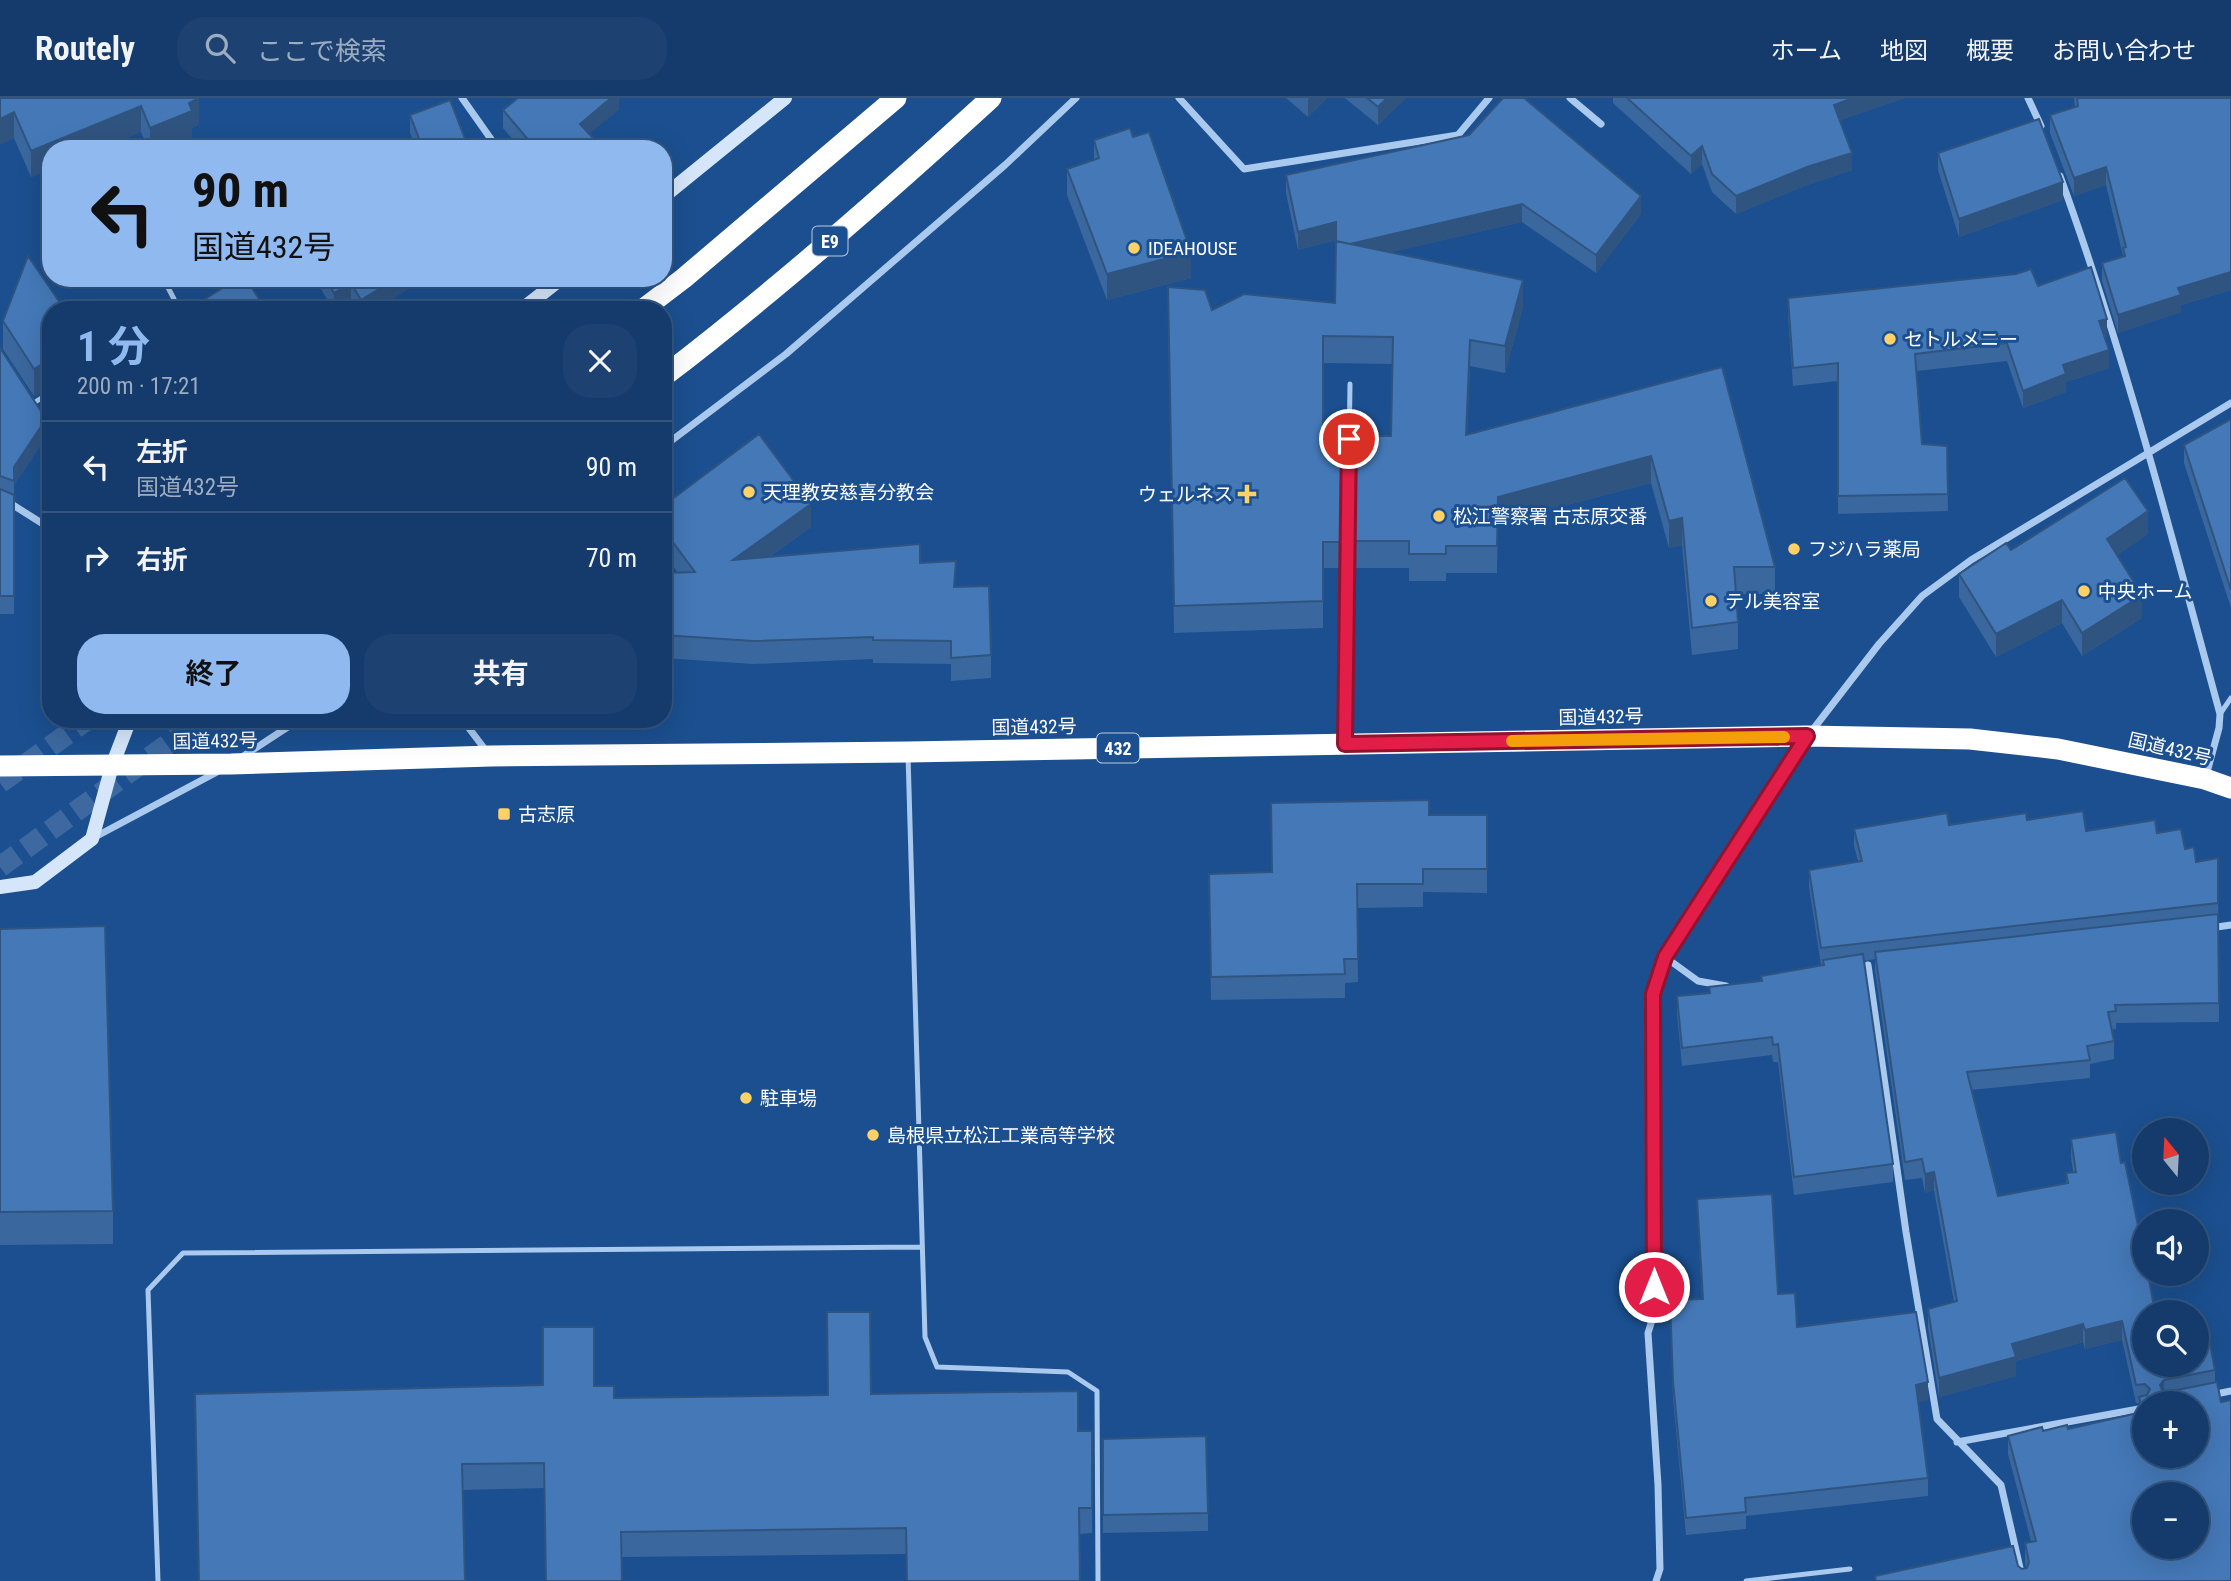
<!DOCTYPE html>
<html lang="ja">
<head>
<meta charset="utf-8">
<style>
	body { margin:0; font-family:"Roboto Condensed","Noto Sans JP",sans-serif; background:#1d4271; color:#f1f3f6; height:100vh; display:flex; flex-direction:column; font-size:26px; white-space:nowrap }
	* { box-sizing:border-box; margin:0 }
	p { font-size:23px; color:#9dadc1 }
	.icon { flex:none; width:38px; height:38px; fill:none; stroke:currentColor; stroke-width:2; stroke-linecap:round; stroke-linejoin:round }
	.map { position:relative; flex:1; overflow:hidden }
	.panel { position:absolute; left:42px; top:203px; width:630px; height:427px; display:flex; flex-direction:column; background:#143b6b; border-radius:28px; box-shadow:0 7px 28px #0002,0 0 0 2px #33557e }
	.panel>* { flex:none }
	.hud { position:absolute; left:42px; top:42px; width:630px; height:147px; border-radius:28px; box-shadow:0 7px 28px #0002,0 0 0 2px #33557e; background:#90b9f0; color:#111; overflow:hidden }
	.needle { width:46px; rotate:342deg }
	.controls { position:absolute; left:2132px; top:1020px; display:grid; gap:14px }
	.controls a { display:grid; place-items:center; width:77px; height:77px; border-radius:50%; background:#143b6b; box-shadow:0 7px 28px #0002,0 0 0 2px #33557e; font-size:35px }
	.pin { position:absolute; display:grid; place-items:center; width:60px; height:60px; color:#fff; margin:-30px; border:4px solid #fff; border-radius:50%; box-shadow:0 2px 7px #0007 }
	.me { position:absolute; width:77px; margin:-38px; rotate:0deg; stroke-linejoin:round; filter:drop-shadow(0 0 5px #0008) }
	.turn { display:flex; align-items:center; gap:24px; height:147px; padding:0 35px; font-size:32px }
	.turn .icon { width:91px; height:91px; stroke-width:2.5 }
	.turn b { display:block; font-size:49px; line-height:60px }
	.round { display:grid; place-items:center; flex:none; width:74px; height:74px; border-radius:28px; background:#1d4271 }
	.overview { display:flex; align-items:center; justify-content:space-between; height:119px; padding:0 35px }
	h1 { font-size:42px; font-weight:700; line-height:52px; color:#90b9f0 }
	.action { display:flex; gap:14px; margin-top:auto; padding:14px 35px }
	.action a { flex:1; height:80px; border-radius:28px; background:#90b9f0; color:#111; font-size:28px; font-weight:700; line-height:80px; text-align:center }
	.action a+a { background:#1d4271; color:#f1f3f6 }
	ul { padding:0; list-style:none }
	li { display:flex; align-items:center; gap:21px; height:91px; padding:0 35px; border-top:2px solid #33557e }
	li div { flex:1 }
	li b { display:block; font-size:26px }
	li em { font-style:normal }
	header { display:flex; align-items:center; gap:42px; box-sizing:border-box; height:98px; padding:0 35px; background:#143b6b; border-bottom:2px solid #33557e }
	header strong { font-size:33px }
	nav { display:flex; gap:38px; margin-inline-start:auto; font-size:24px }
	.search { width:490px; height:63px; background:#1d4271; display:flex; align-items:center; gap:18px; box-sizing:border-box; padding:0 24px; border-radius:28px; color:#9dadc1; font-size:26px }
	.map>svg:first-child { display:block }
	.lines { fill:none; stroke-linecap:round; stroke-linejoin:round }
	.highway-tunnel { stroke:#3d69a0; stroke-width:21; stroke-dasharray:21 10; stroke-linecap:butt }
	.lane { stroke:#a9c9ee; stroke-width:5 }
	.street { stroke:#a9c9ee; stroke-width:7 }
	.secondary { stroke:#d6e6fa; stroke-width:14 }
	.highway { stroke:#fff; stroke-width:21 }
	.wall { fill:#3a679d }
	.shaded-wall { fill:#305480 }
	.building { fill:#4478b7; stroke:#305480; stroke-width:2; fill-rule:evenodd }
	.route-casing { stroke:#92132f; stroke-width:18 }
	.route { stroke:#e11d48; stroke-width:12 }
	.slow { stroke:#f59e0b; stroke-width:12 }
	.poi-dot { fill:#ffd166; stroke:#1b4f8f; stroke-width:2.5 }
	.labels { text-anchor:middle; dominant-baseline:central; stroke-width:6; stroke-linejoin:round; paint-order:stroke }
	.shield { fill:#1b4f8f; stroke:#bbcadd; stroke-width:2 }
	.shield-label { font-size:18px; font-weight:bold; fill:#fff }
	.poi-label { font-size:19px; fill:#fff; stroke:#1b4f8f; text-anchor:start }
	.street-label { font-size:19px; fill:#fff; stroke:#1b4f8f }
</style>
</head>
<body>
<header>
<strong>Routely</strong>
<div class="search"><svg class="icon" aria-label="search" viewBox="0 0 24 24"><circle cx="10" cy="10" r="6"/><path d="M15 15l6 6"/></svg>ここで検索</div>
<nav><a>ホーム</a><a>地図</a><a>概要</a><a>お問い合わせ</a></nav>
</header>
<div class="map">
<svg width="2231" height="1483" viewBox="0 0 2231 1483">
	<rect width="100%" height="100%" fill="#1b4f8f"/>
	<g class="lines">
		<path class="highway-tunnel" d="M0,685L88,621
			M0,769L202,621"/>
		<path class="lane" d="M163,180L174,201L171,212
			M32,306L51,294
			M2220,616L2231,600
			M1345,643L1350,286
			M908,657L925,1239L937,1269L1068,1274L1097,1293L1098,1483
			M158,1483L148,1192L183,1155L922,1149
			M1746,1483L1850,1471"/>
		<path class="street" d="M462,0L498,51
			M1179,0L1244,71L1458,37L1489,0
			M1570,0L1601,26
			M2028,0L2041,28
			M2060,78C2124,254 2171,436 2220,616L2219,630L2206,678
			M42,322L51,336
			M663,349L786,256L1005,67L1076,0
			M0,402L13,407L51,431
			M462,621L487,654
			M1811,634L1879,546L1922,498L1971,462L2231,305
			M242,659L300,621
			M95,739L217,674
			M2210,830L2231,827
			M1665,859L1698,883L1726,888
			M1868,867L1906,1134L1937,1321L2001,1387L2023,1483
			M2211,1297L2231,1293
			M1957,1344L2144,1310
			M1656,1483L1660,1471L1658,1387L1648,1235L1654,1216L1653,896L1665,859L1804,643"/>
		<path class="secondary" d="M663,99L785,0
			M521,212L562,180
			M0,789L35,784L92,741L112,668L130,621"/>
		<path class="highway" d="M642,212L684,180L896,0
			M663,279C777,192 885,97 991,0
			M0,668L231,666L491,658L908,654L1807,638L1970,641L2058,651L2205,681L2231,690"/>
	</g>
	<path class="wall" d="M0,0H199V26L192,30V39L164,51H148L141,34L101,51H51V71L31,79L14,40Z
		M611,0H619V11L589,36L595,51H521L503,30V12Z
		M1286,0H1327L1308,19Z
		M1345,0H1406L1378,27Z
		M1613,0H1905L1840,22L1852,72L1807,87L1736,116L1712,94L1702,66L1691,76L1613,5Z
		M2074,0H2231V192L2181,207V214L2118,235L2102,183V165L2123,158L2106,87L2074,98L2050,35V17L2075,9Z
		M410,17L469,51H417L410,35Z
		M1133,39L1191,180L1107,202L1067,97V71L1094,61V42Z
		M1938,55L2063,102L1959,139L1938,72Z
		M1286,77L1641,116L1596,175L1522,124L1391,154L1523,209L1505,275L1470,268L1467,336L1722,269L1775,469V496H1736L1738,524V551L1692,557L1682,447L1669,450L1651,385L1498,425L1497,475H1446V483H1409V470H1353L1354,338H1391L1392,266L1323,265V338H1344L1342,470H1323V530L1174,535L1168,216L1335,205L1336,142L1298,152L1286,95Z
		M314,180H426L374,212H357L351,203L336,212H334Z
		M2038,188L2107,239H2105L2109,270L2066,284V294L2023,310L2007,263L1917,273L1922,346L1947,348L1948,413L1838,416V283L1793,288L1788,218V200Z
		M51,212V324L40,307V295L34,298L3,251V223Z
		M0,250L46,339L14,387V516H0Z
		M2231,321V510L2184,365V347Z
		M663,408L811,429L769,459L920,465L955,489L991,557V580L951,583V566L873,565V561L753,566L663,560V475H678L663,454Z
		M2148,436L2117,457L2142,520L2082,558L2062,525L1996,559L1959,499V476L2011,452Z
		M1429,717H1487V795L1423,794V809L1357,810L1358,884L1345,885V900L1211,902L1209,776L1272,774Z
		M2027,722L2086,733L2157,735L2185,751L2196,764L2218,760L2219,924L2116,925V931L2111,932L2114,943V961L2090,966V980L1971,992L1998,1098L2066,1085V1075L2073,1074L2071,1059V1041L2144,1267L2215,1272V1284L2231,1483H1875V1478L2018,1468L2022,1471L2026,1470L2025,1463V1445L2031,1443L2008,1356V1338L2068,1331L2139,1315V1305H2136L2122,1242L2085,1251L2083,1244L2016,1263V1278L1939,1299L1928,1229V1211L1954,1204L1934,1092L1925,1095L1922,1080L1905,1082L1875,872V861L1864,863L1893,1066V1084L1794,1097L1778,964H1773L1772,957L1682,968L1677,916V898L1709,896V889L1761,883V878L1821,867L1809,789V772L1858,763L1854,748V731L1949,727Z
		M0,831L113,1113V1146L0,1147Z
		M1697,1101L1778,1196L1797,1229L1928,1302L1918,1304L1928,1380V1398L1746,1418V1431L1686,1437L1673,1301L1670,1202L1702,1201Z
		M594,1288L614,1300L871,1296L1078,1333H1092V1435L1079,1436L906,1456L622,1459L544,1390L463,1392L465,1483H199L195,1296Z
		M1103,1341L1208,1415V1433L1103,1435Z"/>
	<path class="shaded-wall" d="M199,0V26L192,30V39L164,51H150V30L189,5Z
		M611,0H619V11L580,44V26Z
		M1309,0H1327L1308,19V2Z
		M1387,0H1406L1378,27V9Z
		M1853,0H1905L1834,24V7Z
		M141,8V34L101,51H51V71L31,79V53Z
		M14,14V40L0,47V21Z
		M595,42V51H585Z
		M1702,48V66L1691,76V58Z
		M1852,55V72L1807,87L1736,116V98L1807,69Z
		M2106,69V87L2074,98V80Z
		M2063,84V102L1959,139V121Z
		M1641,98V116L1596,175V157Z
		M1522,106V124L1336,167V149Z
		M1336,124V142L1298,152V134Z
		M1191,154V180L1107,202V176Z
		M2231,174V192L2181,207V214L2118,235V217L2178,190Z
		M397,180H426L374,212H361V202Z
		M1523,182V209L1505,275V248Z
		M351,185V203L336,212H334V195Z
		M2107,221V239L2099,241V223Z
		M1470,242V268L1466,363V337Z
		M2109,252V270L2066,284V294L2023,310V293L2063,267Z
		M49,262V289L40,280V295L34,298V271Z
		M46,321V339L14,387V369Z
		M1651,358V385L1498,425L1497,475L1498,399Z
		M811,406V429L733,484V462Z
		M2148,413V436L2107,465V441Z
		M1682,420V447L1669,450V423Z
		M2142,497V520L2082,558V535Z
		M2062,502V525L1996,559V536Z
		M1934,1074V1092L1925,1095V1076Z
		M2122,1223V1242L2085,1251V1232Z
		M2083,1226V1244L2016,1263V1278L1939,1299V1280L2012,1246Z
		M2164,1282V1300L2160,1287Z
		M1928,1284V1302L1916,1305V1287Z"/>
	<path class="building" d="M0,0H199L189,5L192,13L150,30L141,8L31,53L14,14L0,21Z
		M518,0H611L580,26L595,42L585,51H536L503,12Z
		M1367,0H1387L1378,9Z
		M1503,0H1524L1641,98L1596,157L1522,106L1350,146L1336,143V124L1298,134L1286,77L1469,37Z
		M1627,0H1853L1834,7L1852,55L1807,69L1736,98L1712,76L1702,48L1691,58Z
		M2077,0H2231V174L2178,190L2181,197L2118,217L2102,165L2125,158L2123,150L2126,149L2106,69L2074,80L2050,17L2078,8Z
		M450,2L469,51H423L410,17Z
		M2039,21L2063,84L1959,121L1938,55Z
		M1130,30L1133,39L1149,34L1191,154L1107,176L1067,71L1099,60L1094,42Z
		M1336,143L1523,182L1505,248L1470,242L1466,337L1722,269L1775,469H1734L1738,524L1692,530L1682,420L1669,423L1651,358L1498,399L1497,448H1446V456H1409V443H1353L1354,338H1391L1393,239L1323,238V338H1344L1342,444H1323V503L1174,508L1168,189L1205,192L1212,212L1244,196L1335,205Z
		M28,158L65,212H51V262H49L34,271L3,223Z
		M2091,169L2107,221L2099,223L2109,252L2063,267L2066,276L2023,293L2007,245L1915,256L1922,346L1947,348L1948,396L1838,398V265L1793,270L1788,200L2016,176L2031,171L2038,188Z
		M238,180H246L266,212H188Z
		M325,180H397L361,202L351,185L334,195Z
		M0,250L46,321L14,369V383L0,378Z
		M51,273V297L40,280Z
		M2231,321V492L2184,347Z
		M759,336L811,406L733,462L920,446V465L956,463L954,489L989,488L991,557L951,560V543L873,542V539L753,543L663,537V475L695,474L663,431V414L665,412L663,408Z
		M2125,380L2148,413L2107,441L2142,497L2082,535L2062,502L1996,536L1959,476L2006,445L2011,452Z
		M0,391L14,397V498H0Z
		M1429,702V717H1487V771H1423V786H1357L1358,861H1344L1345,876L1211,879L1209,776L1272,774L1271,705Z
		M2083,713L2086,733L2155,722L2157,735L2181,731L2185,751L2194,749L2196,764L2218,760V805L1821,850L1809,772L1862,763L1854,731L1947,715L1949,727L2026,715L2027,722Z
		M2218,816L2219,905L2115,907L2116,913L2108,914L2114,943L2087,948L2090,962L1967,974L1998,1098L2068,1085L2066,1075L2076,1074L2071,1041L2116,1034L2121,1065L2125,1064L2144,1157V1176H2148L2155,1214H2144V1267H2196V1227L2206,1226L2215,1272L2164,1282L2160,1287L2162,1292L2167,1294L2217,1284L2221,1304L2231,1302V1483H1876L1875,1478L2013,1448L2018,1468L2022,1471L2027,1470L2029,1464L2025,1445L2036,1443L2008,1338L2042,1329L2043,1333L2067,1327L2068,1331L2142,1314L2139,1299L2147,1297L2150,1291L2145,1286L2136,1287L2122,1223L2085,1232L2083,1226L2012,1246L2016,1259L1939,1280L1928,1211L1957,1203L1934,1074L1925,1076L1922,1061L1905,1064L1875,854ZM2144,1306H2196V1358H2144ZM2144,1396H2196V1449H2144Z
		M105,828L113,1113L0,1114V831Z
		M1863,856L1893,1066L1794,1079L1778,946L1773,947L1772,939L1682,950L1677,898L1710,895L1709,889L1762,883L1761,878L1824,867L1823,862Z
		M1772,1096L1778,1196L1795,1195L1797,1229L1916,1214L1928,1284L1916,1287L1928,1380L1745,1400L1746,1414L1686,1420L1673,1283L1670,1202L1703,1201L1697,1101Z
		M827,1214H870L871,1296L1078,1293V1333H1092V1410H1079L1080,1483H907L906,1430L621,1434L622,1483H546L544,1365L462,1366L465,1483H199L195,1296L543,1287V1229H594V1288H614V1300L828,1297Z
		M1206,1338L1208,1415L1103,1417V1341Z"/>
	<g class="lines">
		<defs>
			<path id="route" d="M1349,341L1345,646L1807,638L1665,859L1653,896L1654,1189"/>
		</defs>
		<use href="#route" class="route-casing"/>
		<use href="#route" class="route"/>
		<path class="slow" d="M1512,643L1784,639"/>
	</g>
	<g class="poi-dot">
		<circle cx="1134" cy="150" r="7"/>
		<circle cx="1890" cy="241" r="7"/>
		<circle cx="749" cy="394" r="7"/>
		<path d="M1243.5 385.5h7v7h7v7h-7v7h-7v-7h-7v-7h7z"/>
		<circle cx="1439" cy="418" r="7"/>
		<circle cx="1794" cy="451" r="7"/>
		<circle cx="2084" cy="493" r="7"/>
		<circle cx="1711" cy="503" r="7"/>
		<rect x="497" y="709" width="14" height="14" rx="3.5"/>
		<circle cx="746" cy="1000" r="7"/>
		<circle cx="873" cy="1037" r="7"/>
	</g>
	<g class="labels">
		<g class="shield">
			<rect x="812.5" y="128.5" width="35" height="29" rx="5"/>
			<rect x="1097" y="635.5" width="42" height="29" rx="5"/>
		</g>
		<g class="shield-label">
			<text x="830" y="143">E9</text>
			<text x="1118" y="650">432</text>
		</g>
		<g class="poi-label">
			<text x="1148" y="150">IDEAHOUSE</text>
			<text x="1904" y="241">セトルメニー</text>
			<text x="763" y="394">天理教安慈喜分教会</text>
			<text x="1233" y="396" text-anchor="end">ウェルネス</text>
			<text x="1453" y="418">松江警察署 古志原交番</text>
			<text x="1808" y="451">フジハラ薬局</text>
			<text x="2098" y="493">中央ホーム</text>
			<text x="1725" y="503">テル美容室</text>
			<text x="518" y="716">古志原</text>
			<text x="760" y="1000">駐車場</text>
			<text x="887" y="1037">島根県立松江工業高等学校</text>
		</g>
		<g class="street-label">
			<text transform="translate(1601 619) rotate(-1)">国道432号</text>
			<text transform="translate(1034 629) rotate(-1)">国道432号</text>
			<text transform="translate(215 643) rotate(-1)">国道432号</text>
			<text transform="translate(2170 651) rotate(13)">国道432号</text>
		</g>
	</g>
</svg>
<div class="controls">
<a><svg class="needle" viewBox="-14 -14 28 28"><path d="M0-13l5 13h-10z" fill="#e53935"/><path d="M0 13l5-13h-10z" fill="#9dadc1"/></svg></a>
<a><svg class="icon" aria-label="sound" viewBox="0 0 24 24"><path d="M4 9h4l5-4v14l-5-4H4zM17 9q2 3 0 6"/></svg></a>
<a><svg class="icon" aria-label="search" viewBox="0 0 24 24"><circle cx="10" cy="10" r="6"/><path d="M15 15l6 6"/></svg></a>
<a>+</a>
<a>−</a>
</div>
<div class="pin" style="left:1349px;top:341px;background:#d93025"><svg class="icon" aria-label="arrive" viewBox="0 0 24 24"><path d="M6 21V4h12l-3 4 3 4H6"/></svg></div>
<svg class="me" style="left:1654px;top:1189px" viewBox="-20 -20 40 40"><circle r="17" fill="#e11d48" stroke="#fff" stroke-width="3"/><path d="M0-11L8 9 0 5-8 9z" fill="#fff"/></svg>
<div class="hud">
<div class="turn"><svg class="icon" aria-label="left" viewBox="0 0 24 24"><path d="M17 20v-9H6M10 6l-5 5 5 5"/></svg><div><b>90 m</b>国道432号</div></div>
</div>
<section class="panel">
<div class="overview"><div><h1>1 分</h1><p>200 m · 17:21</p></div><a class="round"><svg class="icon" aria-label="close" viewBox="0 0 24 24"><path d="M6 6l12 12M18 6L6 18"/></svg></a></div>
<ul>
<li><svg class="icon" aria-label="left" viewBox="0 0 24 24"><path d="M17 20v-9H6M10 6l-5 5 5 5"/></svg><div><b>左折</b><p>国道432号</p></div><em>90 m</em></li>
<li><svg class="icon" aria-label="right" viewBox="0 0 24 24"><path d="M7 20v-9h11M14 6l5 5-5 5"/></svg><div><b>右折</b></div><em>70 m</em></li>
</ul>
<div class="action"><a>終了</a><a>共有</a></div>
</section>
</div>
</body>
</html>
